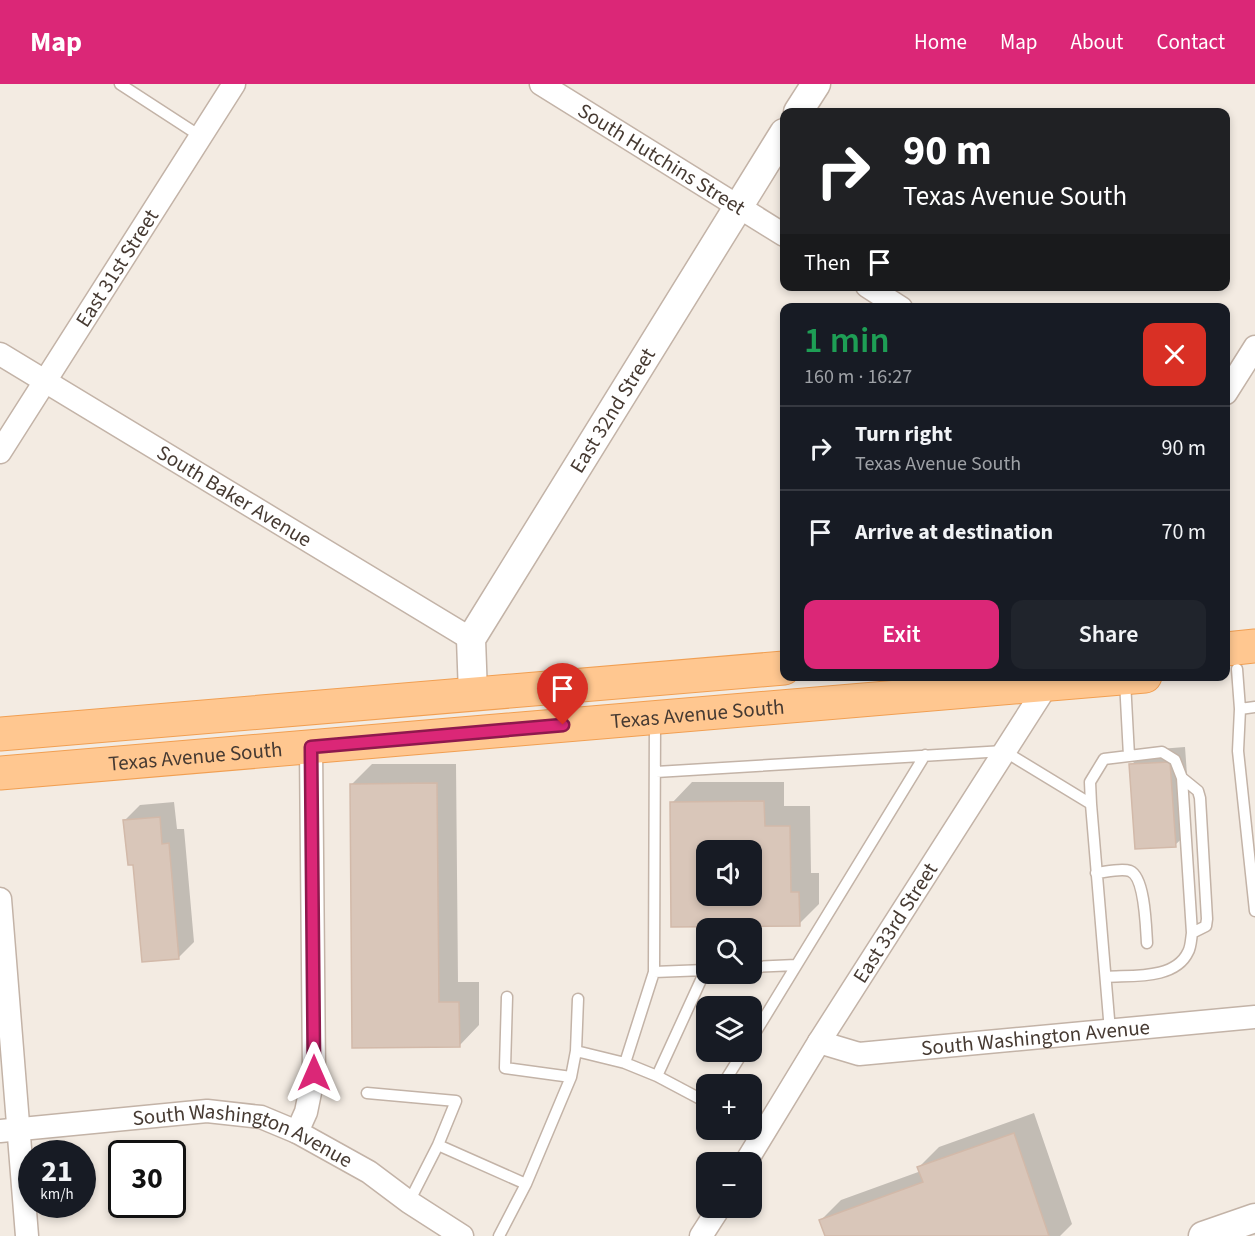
<!DOCTYPE html>
<html lang="en">
<head>
<meta charset="utf-8">
<style>
	body { margin:0; font-family:"Source Sans 3",sans-serif; background:#20242c; color:#f1f3f6; height:100vh; display:flex; flex-direction:column; font-size:22px; white-space:nowrap }
	* { box-sizing:border-box; margin:0 }
	p { font-size:20px; color:#9ea1a6 }
	.icon { flex:none; width:33px; height:33px; fill:none; stroke:currentColor; stroke-width:2; stroke-linecap:round; stroke-linejoin:round }
	.map { position:relative; flex:1; overflow:hidden }
	.drawer { position:absolute; left:780px; top:219px; width:450px; height:378px; display:flex; flex-direction:column; background:#171b24; border-radius:12px; box-shadow:0 3px 9px #0003 }
	.drawer>* { flex:none }
	.banner { position:absolute; left:780px; top:24px; width:450px; height:183px; border-radius:12px; box-shadow:0 3px 9px #0003; background:#202124; color:#fff; overflow:hidden }
	.controls { position:absolute; left:696px; top:756px; display:grid; gap:12px }
	.controls a { display:grid; place-items:center; width:66px; height:66px; border-radius:12px; background:#171b24; box-shadow:0 3px 9px #0003; font-size:30px }
	.speed { position:absolute; left:18px; top:1056px; display:flex; gap:12px; font-size:30px; font-weight:700; text-align:center }
	.speed>* { display:grid; place-content:center; width:78px; height:78px; border-radius:50%; background:#171b24; box-shadow:0 3px 9px #0003; line-height:1 }
	.speed small { font-size:15px; font-weight:400 }
	.speed .limit { border:3px solid #111; border-radius:9px; background:#fff; color:#111 }
	.pin { position:absolute; display:grid; place-items:center; width:51px; height:51px; color:#fff; margin:-62px -26px; border-radius:50% 50% 50% 0; rotate:-45deg; box-shadow:0 0 6px #0007 }
	.pin .icon { rotate:45deg }
	.me { position:absolute; width:66px; margin:-33px; rotate:0deg; stroke-linejoin:round; filter:drop-shadow(0 0 4px #0008) }
	.turn { display:flex; align-items:center; gap:21px; height:126px; padding:0 24px; font-size:27px }
	.turn .icon { width:78px; height:78px; stroke-width:2.5 }
	.turn b { display:block; font-size:42px; line-height:51px }
	.then { display:flex; align-items:center; height:57px; padding:0 24px; background:#0003; gap:12px; font-size:22px }
	.round { display:grid; place-items:center; flex:none; width:63px; height:63px; border-radius:12px; background:#20242c }
	.overview { display:flex; align-items:center; justify-content:space-between; height:102px; padding:0 24px }
	h1 { font-size:36px; font-weight:600; line-height:45px; color:#1e9e55 }
	.action { display:flex; gap:12px; margin-top:auto; padding:12px 24px }
	.action a { flex:1; height:69px; border-radius:12px; background:#db2777; color:#fff; font-size:24px; font-weight:600; line-height:69px; text-align:center }
	.action a+a { background:#20242c; color:#f1f3f6 }
	ul { padding:0; list-style:none }
	li { display:flex; align-items:center; gap:18px; height:84px; padding:0 24px; border-top:2px solid #363941 }
	li div { flex:1 }
	li b { display:block; font-size:22px }
	li em { font-style:normal }
	header { display:flex; align-items:center; gap:36px; box-sizing:border-box; height:84px; padding:0 30px; background:#db2777; color:#fff }
	header strong { font-size:28px }
	nav { display:flex; gap:33px; margin-inline-start:auto; font-size:21px }
	.map>svg:first-child { display:block }
	.shadow { fill:#0003; fill-rule:evenodd }
	.building { fill:#d9c6b9; stroke:#d2b9a9; stroke-width:1.5; fill-rule:evenodd }
	.lines { fill:none; stroke-linecap:round; stroke-linejoin:round }
	.service-casing { stroke:#c3b3a7; stroke-width:13 }
	.minor-casing { stroke:#c3b3a7; stroke-width:25 }
	.tertiary-casing { stroke:#c3b3a7; stroke-width:31 }
	.primary-casing { stroke:#f19f52; stroke-width:35 }
	.service { stroke:#fff; stroke-width:10 }
	.minor { stroke:#fff; stroke-width:22 }
	.tertiary { stroke:#fff; stroke-width:28 }
	.primary { stroke:#ffc790; stroke-width:33 }
	.route-casing { stroke:#8e194d; stroke-width:15 }
	.route { stroke:#db2777; stroke-width:10 }
	.labels { text-anchor:middle; dominant-baseline:central; stroke-width:4.5; stroke-linejoin:round; paint-order:stroke }
	.street-label { font-size:21px; fill:#463a32; stroke:#fff }
</style>
</head>
<body>
<header>
<strong>Map</strong>
<nav><a>Home</a><a>Map</a><a>About</a><a>Contact</a></nav>
</header>
<div class="map">
<svg width="1255" height="1152" viewBox="0 0 1255 1152">
	<rect width="100%" height="100%" fill="#f3ebe2"/>
	<path class="shadow" d="M1185,663L1191,746L1175,761L1131,681L1146,666Z
		M372,680H456L458,898H479V941L459,962H354L352,700Z
		M692,698H784V722H810L811,789H819V820L799,840L672,841V719ZM706,766H752V812H706Z
		M174,718L177,745H184L194,858L179,873L134,779L125,736L140,721Z
		M1034,1029L1072,1140L1060,1152H827L821,1136L841,1116L921,1087L919,1083L939,1063Z"/>
	<path class="building" d="M1170,678L1176,763L1135,765L1129,680Z
		M437,699L439,918H459L460,963L352,964L350,700Z
		M764,717L765,742H790L791,808H799L800,842L671,843L670,718ZM706,766H752V812H706Z
		M160,733L162,760L169,759L179,875L142,878L133,781H128L123,736Z
		M1014,1049L1049,1152H825L819,1136L923,1098L917,1083Z"/>
	<g class="lines">
		<defs>
			<path id="service" d="M120,0L200,52
				M1237,585L1240,625L1255,623
				M1125,597L1129,672
				M1240,625L1238,667L1255,827
				M655,636L654,888L625,979L657,992L706,1018
				M656,688L1004,667L1091,720
				M1182,694L1198,707L1200,714L1207,835L1206,842L1192,849
				M1096,789C1106,788 1121,784 1130,787C1145,793 1146,844 1147,859
				M752,883L796,881
				M654,888L705,886
				M1106,893C1131,891 1175,896 1188,868C1191,863 1191,855 1192,849L1182,694L1175,676L1162,668L1104,675L1090,698L1091,720L1110,947
				M507,913L505,984L571,993
				M752,954L925,671
				M576,967L578,915
				M657,992L706,885
				M723,1000L743,968
				M367,1009L456,1017L438,1061
				M409,1118L438,1061L526,1100
				M499,1152L526,1100L571,993L576,967L625,979"/>
			<g id="minor">
				<path id="s1" d="M541,0L784,151"/>
				<path d="M867,202L901,224"/>
				<path id="s2" d="M0,270L471,555"/>
				<path d="M1226,309L1255,263"/>
				<path id="s3" d="M0,368L234,0"/>
				<path d="M0,815L27,1152"/>
				<path id="s4" d="M819,958L859,970L1255,933"/>
				<path id="s5" d="M0,1047L207,1027L261,1033L297,1048L369,1088L409,1118L462,1152"/>
				<path d="M297,1048L306,1028L314,989L311,663"/>
				<path id="s6" d="M746,1078L819,958L1047,601"/>
				<path d="M701,1152L719,1124"/>
			</g>
			<g id="tertiary">
				<path d="M798,28L816,0"/>
				<path id="s7" d="M473,610L471,555L784,49"/>
				<path d="M1203,1152L1255,1134"/>
			</g>
			<g id="primary">
				<path d="M1226,565L1255,562"/>
				<path d="M0,650L784,584"/>
				<path id="s8" d="M0,689L1145,592"/>
			</g>
		</defs>
		<use href="#service" class="service-casing"/>
		<use href="#minor" class="minor-casing"/>
		<use href="#tertiary" class="tertiary-casing"/>
		<use href="#primary" class="primary-casing"/>
		<use href="#service" class="service"/>
		<use href="#minor" class="minor"/>
		<use href="#tertiary" class="tertiary"/>
		<use href="#primary" class="primary"/>
	</g>
	<g class="lines">
		<defs>
			<path id="route" d="M314,989L311,663L563,641"/>
		</defs>
		<use href="#route" class="route-casing"/>
		<use href="#route" class="route"/>
	</g>
	<g class="labels">
		<g class="street-label">
			<text stroke="none"><textPath href="#s1" startOffset="142">South Hutchins Street</textPath></text>
			<text stroke="none"><textPath href="#s3" startOffset="218">East 31st Street</textPath></text>
			<text stroke="none"><textPath href="#s7" startOffset="324">East 32nd Street</textPath></text>
			<text stroke="none"><textPath href="#s2" startOffset="274">South Baker Avenue</textPath></text>
			<text stroke="none"><textPath href="#s8" startOffset="700">Texas Avenue South</textPath></text>
			<text stroke="none"><textPath href="#s8" startOffset="196">Texas Avenue South</textPath></text>
			<text stroke="none"><textPath href="#s6" startOffset="282">East 33rd Street</textPath></text>
			<text stroke="none"><textPath href="#s4" startOffset="219">South Washington Avenue</textPath></text>
			<text stroke="none"><textPath href="#s5" startOffset="248">South Washington Avenue</textPath></text>
		</g>
	</g>
</svg>
<div class="controls">
<a><svg class="icon" aria-label="sound" viewBox="0 0 24 24"><path d="M4 9h4l5-4v14l-5-4H4zM17 9q2 3 0 6"/></svg></a>
<a><svg class="icon" aria-label="search" viewBox="0 0 24 24"><circle cx="10" cy="10" r="6"/><path d="M15 15l6 6"/></svg></a>
<a><svg class="icon" aria-label="layers" viewBox="0 0 24 24"><path d="M12 4l9 5-9 5-9-5zM3 14l9 5 9-5"/></svg></a>
<a>+</a>
<a>−</a>
</div>
<div class="speed"><div>21<small>km/h</small></div><div class="limit">30</div></div>
<div class="pin" style="left:563px;top:641px;background:#d93025"><svg class="icon" aria-label="arrive" viewBox="0 0 24 24"><path d="M6 21V4h12l-3 4 3 4H6"/></svg></div>
<svg class="me" style="left:314px;top:989px" viewBox="-20 -20 40 40"><path d="M0-17L14 15 0 8-14 15z" fill="#db2777" stroke="#fff" stroke-width="4"/></svg>
<div class="banner">
<div class="turn"><svg class="icon" aria-label="right" viewBox="0 0 24 24"><path d="M7 20v-9h11M14 6l5 5-5 5"/></svg><div><b>90 m</b>Texas Avenue South</div></div>
<div class="then">Then<svg class="icon" aria-label="arrive" viewBox="0 0 24 24"><path d="M6 21V4h12l-3 4 3 4H6"/></svg></div>
</div>
<section class="drawer">
<div class="overview"><div><h1>1 min</h1><p>160 m · 16:27</p></div><a class="round" style="background:#d93025;color:#fff"><svg class="icon" aria-label="close" viewBox="0 0 24 24"><path d="M6 6l12 12M18 6L6 18"/></svg></a></div>
<ul>
<li><svg class="icon" aria-label="right" viewBox="0 0 24 24"><path d="M7 20v-9h11M14 6l5 5-5 5"/></svg><div><b>Turn right</b><p>Texas Avenue South</p></div><em>90 m</em></li>
<li><svg class="icon" aria-label="arrive" viewBox="0 0 24 24"><path d="M6 21V4h12l-3 4 3 4H6"/></svg><div><b>Arrive at destination</b></div><em>70 m</em></li>
</ul>
<div class="action"><a>Exit</a><a>Share</a></div>
</section>
</div>
</body>
</html>
